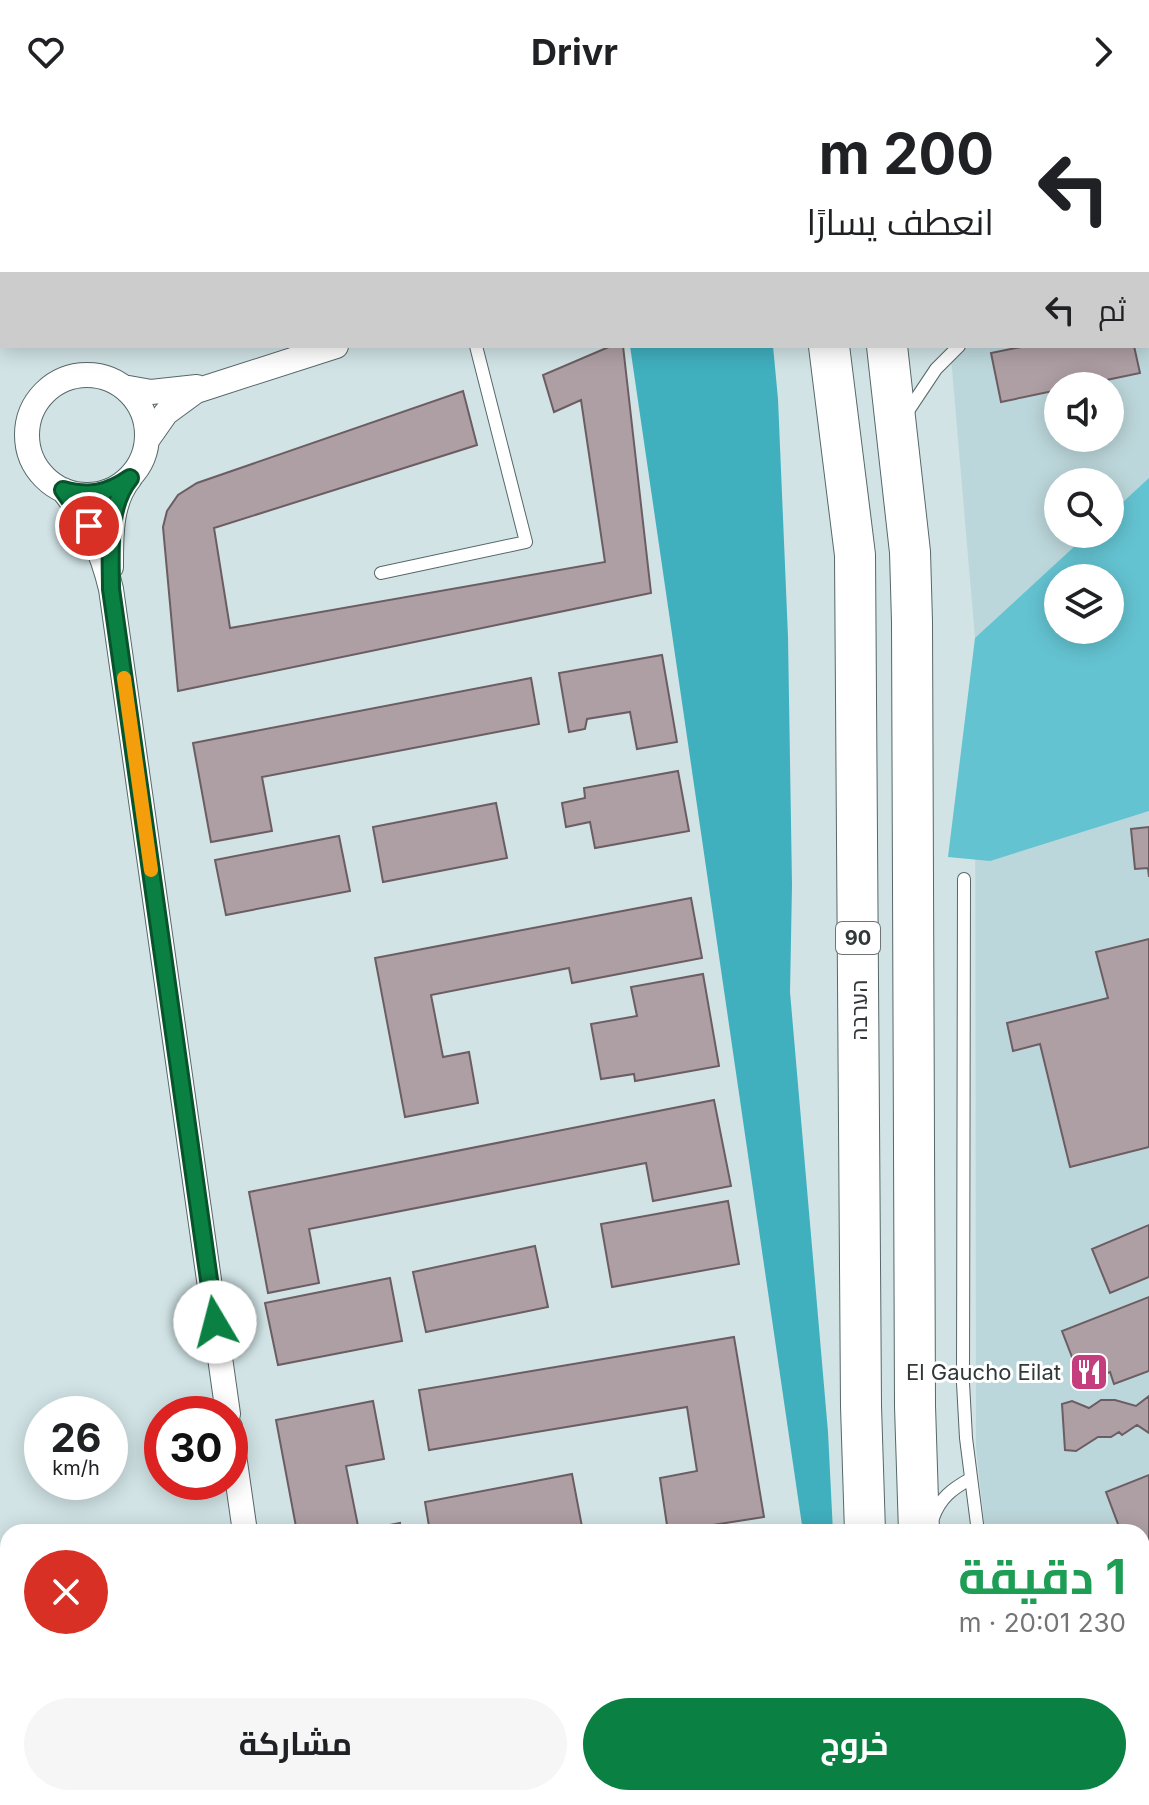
<!DOCTYPE html>
<html lang="ar">
<head>
<meta charset="utf-8">
<style>
	body { margin:0; font-family:Inter,Cairo,Heebo,sans-serif; background:#f6f6f6; color:#202124; direction:rtl; height:100vh; display:flex; flex-direction:column; font-size:30px; white-space:nowrap }
	* { box-sizing:border-box; margin:0 }
	p { font-size:26px; color:#757577 }
	.icon { flex:none; width:44px; height:44px; fill:none; stroke:currentColor; stroke-width:2; stroke-linecap:round; stroke-linejoin:round }
	.map { position:relative; flex:1; overflow:hidden; direction:ltr }
	.sheet { position:absolute; left:0px; top:1420px; width:1150px; height:282px; display:flex; flex-direction:column; background:#fff; border-radius:24px 24px 0 0; box-shadow:0 4px 20px #0003; direction:rtl }
	.sheet>* { flex:none }
	.top-card { position:absolute; left:0px; top:0px; width:1150px; height:244px; box-shadow:0 4px 20px #0003; direction:rtl; background:#fff; color:#202124; overflow:hidden }
	.controls { position:absolute; left:1044px; top:268px; display:grid; gap:16px }
	.controls a { display:grid; place-items:center; width:80px; height:80px; border-radius:50%; background:#fff; box-shadow:0 4px 20px #0003; font-size:40px }
	.speed { position:absolute; left:24px; top:1292px; display:flex; gap:16px; font-size:40px; font-weight:700; text-align:center }
	.speed>* { display:grid; place-content:center; width:104px; height:104px; border-radius:50%; background:#fff; box-shadow:0 4px 20px #0003; line-height:1 }
	.speed small { font-size:20px; font-weight:400 }
	.speed .limit { border:12px solid #d22; background:#fff; color:#111 }
	.pin { position:absolute; display:grid; place-items:center; width:68px; height:68px; color:#fff; margin:-34px; border:4px solid #fff; border-radius:50%; box-shadow:0 2px 8px #0007 }
	.me { position:absolute; width:88px; margin:-44px; rotate:352deg; stroke-linejoin:round; filter:drop-shadow(0 0 6px #0008) }
	.turn { display:flex; align-items:center; gap:28px; height:168px; padding:0 24px; font-size:36px }
	.turn .icon { width:104px; height:104px; stroke-width:2.5 }
	.turn b { display:block; font-size:56px; line-height:68px }
	.then { display:flex; align-items:center; height:76px; padding:0 24px; background:#0003; gap:16px; font-size:30px }
	.round { display:grid; place-items:center; flex:none; width:84px; height:84px; border-radius:42px; background:#f6f6f6 }
	.overview { display:flex; align-items:center; justify-content:space-between; height:136px; padding:0 24px }
	h1 { font-size:48px; font-weight:700; line-height:60px; color:#1e9e55 }
	.action { display:flex; gap:16px; margin-top:auto; padding:16px 24px }
	.action a { flex:1; height:92px; border-radius:48px; background:#0b8043; color:#fff; font-size:32px; font-weight:700; line-height:92px; text-align:center }
	.action a+a { background:#f6f6f6; color:#202124 }
	header { display:flex; justify-content:space-between; align-items:center; height:104px; padding:0 24px; background:#fff; font-size:36px; font-weight:700 }
	.map>svg:first-child { display:block }
	.built { fill:#bcd7db; fill-rule:evenodd }
	.green { fill:#64c3d1; fill-rule:evenodd }
	.forest { fill:#40afbe }
	.building { fill:#ae9fa4; stroke:#6b5d62; stroke-width:2 }
	.lines { fill:none; stroke-linecap:round; stroke-linejoin:round }
	.service-casing { stroke:#57676a; stroke-width:14 }
	.minor-casing { stroke:#57676a; stroke-width:26 }
	.trunk-casing { stroke:#57676a; stroke-width:42 }
	.service { stroke:#fff; stroke-width:12 }
	.minor { stroke:#fff; stroke-width:24 }
	.trunk { stroke:#fff; stroke-width:40 }
	.route-casing { stroke:#07532c; stroke-width:20 }
	.route { stroke:#0b8043; stroke-width:14 }
	.slow { stroke:#f59e0b; stroke-width:14 }
	.labels { text-anchor:middle; dominant-baseline:central; stroke-width:6; stroke-linejoin:round; paint-order:stroke }
	.shield { fill:#fff; stroke:#6f7474; stroke-width:2 }
	.shield-label { font-size:20px; font-weight:bold; fill:#313839 }
	.street-label { font-size:22px; fill:#313839; stroke:#fff }
	.poi-label { font-size:22px; fill:#313839; stroke:#fff; text-anchor:end }
</style>
</head>
<body>
<header><svg class="icon" aria-label="forward" viewBox="0 0 24 24"><path d="M9 5l7 7-7 7"/></svg>Drivr<svg class="icon" aria-label="heart" viewBox="0 0 24 24"><path d="M12 20l-8-8c-3-5 5-10 8-4 3-6 11-1 8 4z"/></svg></header>
<div class="map">
<svg width="1149" height="1701" viewBox="0 0 1149 1701">
	<rect width="100%" height="100%" fill="#d1e3e5"/>
	<path class="built" d="M930,0H1149V1701H1066L1064,1694H1142V1428H985L976,1343L975,534L950,242H1148V2ZM1058,282H1110V334H1058ZM1058,378H1110V430H1058ZM1058,474H1110V526H1058Z"/>
	<path class="green" d="M1149,374V707L990,757L948,753L975,534L1088,430H1110V410ZM1058,474H1110V526H1058Z"/>
	<path class="forest" d="M630,242H773L778,295L788,533L792,781L790,888L828,1328L833,1428H803Z"/>
	<path class="building" d="M611,242H623L651,489L178,587L163,423L167,407L178,391L197,379L463,287L477,341L214,424L230,524L605,458L581,296L554,308L543,271Z
		M1026,242H1134L1140,269L1078,282H1058V286L1001,298L991,249Z
		M662,551L677,638L637,645L630,608L587,615L585,625L569,628L559,569Z
		M531,574L539,620L262,673L272,727L211,738L193,639Z
		M678,667L689,727L595,744L590,718L566,723L562,699L585,694L584,684Z
		M496,699L507,754L383,778L373,723Z
		M1149,723V773L1148,764L1135,765L1131,725Z
		M339,732L350,787L226,811L215,756Z
		M691,794L702,854L572,879L569,864L431,891L443,953L469,948L478,999L405,1013L375,854Z
		M1149,835V1043L1070,1063L1040,940L1013,947L1007,919L1108,894L1096,848Z
		M703,870L719,962L635,977L634,970L601,975L591,920L637,912L631,883Z
		M714,996L731,1082L653,1097L646,1059L309,1125L319,1179L268,1189L249,1088Z
		M728,1097L739,1160L612,1183L601,1120Z
		M1149,1121V1173L1110,1189L1092,1145Z
		M535,1142L548,1203L426,1228L413,1168Z
		M390,1174L402,1237L278,1261L265,1199Z
		M1149,1193V1267L1114,1280L1110,1268L1082,1279L1062,1227Z
		M734,1233L764,1413L668,1428L660,1374L697,1367L687,1303L429,1346L419,1286Z
		M1149,1292V1329L1137,1321L1122,1331L1119,1328L1111,1333H1098L1076,1347L1065,1346L1062,1300L1072,1297L1089,1304L1101,1296H1115L1136,1302Z
		M373,1297L384,1355L346,1362L359,1427L400,1419L401,1428H297L276,1316Z
		M572,1370L583,1428H430L425,1398Z
		M1149,1371V1440L1142,1443V1428H1121L1106,1388Z
		M1149,1486V1568L1142,1567L1148,1533L1142,1516V1489Z
		M351,1694H462L427,1701H353Z"/>
	<g class="lines">
		<defs>
			<path id="service" d="M979,0V2
				M906,310L936,265L959,242
				M381,469L526,438L476,242
				M964,775L963,1279L966,1334L978,1428
				M933,1414C940,1394 952,1385 970,1375
				M1142,1467L1149,1464
				M1142,1647L1149,1664
				M1072,1694L1075,1701"/>
			<path id="minor" d="M1148,33H1149
				M27 331a60 60 0 1 1 120 0a60 60 0 1 1-120 0Z
				M123,283L151,288L197,283
				M147,336L166,309L196,287L336,242
				M63,386C88,417 102,447 111,485L228,1310
				M111,463C111,433 110,398 130,374
				M230,1323L245,1428
				M283,1694L284,1701"/>
			<path id="trunk" d="M870,0V2
				M806,2V0
				M829,242L855,451L861,1302L865,1428
				M887,242L910,448L912,518L915,1302L919,1428
				M983,1694L990,1701
				M889,1701L895,1694"/>
		</defs>
		<use href="#service" class="service-casing"/>
		<use href="#minor" class="minor-casing"/>
		<use href="#trunk" class="trunk-casing"/>
		<use href="#service" class="service"/>
		<use href="#minor" class="minor"/>
		<use href="#trunk" class="trunk"/>
	</g>
	<g class="lines">
		<defs>
			<path id="route" d="M89,422L63,386C89,393 107,390 130,374C106,403 111,450 111,485L215,1218"/>
		</defs>
		<use href="#route" class="route-casing"/>
		<use href="#route" class="route"/>
		<path class="slow" d="M124,574L151,766"/>
	</g>
	<defs>
		<symbol id="restaurant-square" viewBox="-11 -11 22 22"><rect x="-9" y="-9" width="18" height="18" rx="4" fill="#c43e7e" stroke="#fff"/><path d="M-5-6h1v4h1v-4h1v4h1v-4h1v5L-1.5 .5V6h-2V.5L-5-1ZM5-6V6H3V1.5H1.5Q1.5-4 5-6Z" fill="#fff"/></symbol>
	</defs>
	<g fill-rule="evenodd">
		<use href="#restaurant-square" x="1067" y="1246" width="44" height="44"/>
	</g>
	<g class="labels">
		<rect class="shield" x="836" y="818" width="44" height="32" rx="6"/>
		<g class="shield-label">
			<text x="858" y="834">90</text>
		</g>
		<g class="street-label">
			<text transform="translate(859 906) rotate(-90)">הערבה</text>
		</g>
		<g class="poi-label">
			<text x="1061" y="1268">El Gaucho Eilat</text>
		</g>
	</g>
</svg>
<div class="controls">
<a><svg class="icon" aria-label="sound" viewBox="0 0 24 24"><path d="M4 9h4l5-4v14l-5-4H4zM17 9q2 3 0 6"/></svg></a>
<a><svg class="icon" aria-label="search" viewBox="0 0 24 24"><circle cx="10" cy="10" r="6"/><path d="M15 15l6 6"/></svg></a>
<a><svg class="icon" aria-label="layers" viewBox="0 0 24 24"><path d="M12 4l9 5-9 5-9-5zM3 14l9 5 9-5"/></svg></a>
</div>
<div class="speed"><div>26<small>km/h</small></div><div class="limit">30</div></div>
<div class="pin" style="left:89px;top:422px;background:#d93025"><svg class="icon" aria-label="arrive" viewBox="0 0 24 24"><path d="M6 21V4h12l-3 4 3 4H6"/></svg></div>
<svg class="me" style="left:215px;top:1218px" viewBox="-20 -20 40 40"><circle r="19" fill="#fff"/><path d="M0-13L10 11 0 6-10 11z" fill="#0b8043"/></svg>
<div class="top-card">
<div class="turn"><svg class="icon" aria-label="left" viewBox="0 0 24 24"><path d="M17 20v-9H6M10 6l-5 5 5 5"/></svg><div><b>200 m</b>انعطف يسارًا</div></div>
<div class="then">ثم<svg class="icon" aria-label="left" viewBox="0 0 24 24"><path d="M17 20v-9H6M10 6l-5 5 5 5"/></svg></div>
</div>
<section class="sheet">
<div class="overview"><div><h1>1 دقيقة</h1><p>230 m · 20:01</p></div><a class="round" style="background:#d93025;color:#fff"><svg class="icon" aria-label="close" viewBox="0 0 24 24"><path d="M6 6l12 12M18 6L6 18"/></svg></a></div>
<div class="action"><a>خروج</a><a>مشاركة</a></div>
</section>
</div>
</body>
</html>
